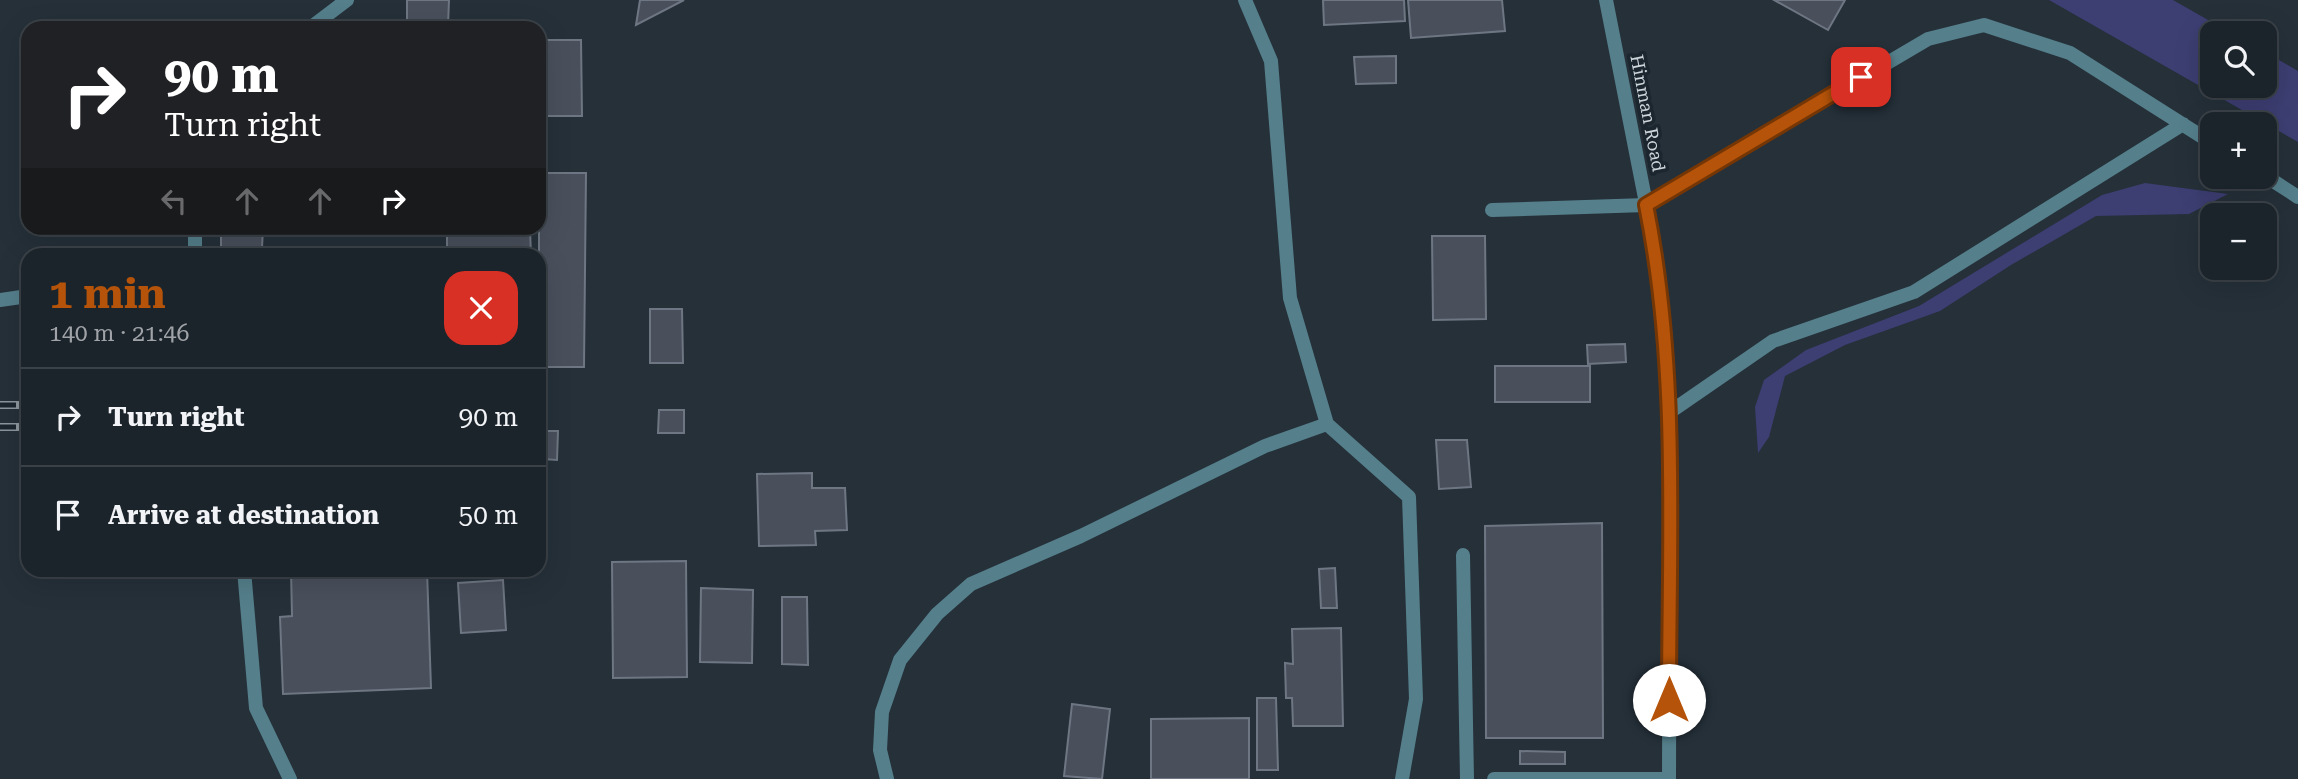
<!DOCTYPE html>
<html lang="en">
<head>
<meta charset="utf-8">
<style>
	body { margin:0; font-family:"Roboto Serif",serif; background:#252c33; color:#f1f3f6; height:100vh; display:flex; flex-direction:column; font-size:26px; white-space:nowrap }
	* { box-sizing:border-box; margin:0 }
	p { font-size:23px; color:#a0a4a9 }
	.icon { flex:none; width:38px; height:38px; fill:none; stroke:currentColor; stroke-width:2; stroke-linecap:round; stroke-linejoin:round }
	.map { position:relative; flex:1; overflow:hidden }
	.sheet { position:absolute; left:21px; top:248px; width:525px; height:329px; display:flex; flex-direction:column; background:#1c242b; border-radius:21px; box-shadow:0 7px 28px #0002,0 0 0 2px #3a4147 }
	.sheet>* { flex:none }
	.guide { position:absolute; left:21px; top:21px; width:525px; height:214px; border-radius:21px; box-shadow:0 7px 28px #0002,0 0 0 2px #3a4147; background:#202124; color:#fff; overflow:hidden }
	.tools { position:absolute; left:2200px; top:21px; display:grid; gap:14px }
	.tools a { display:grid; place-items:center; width:77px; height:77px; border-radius:14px; background:#1c242b; box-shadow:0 7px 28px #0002,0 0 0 2px #3a4147; font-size:35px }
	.pin { position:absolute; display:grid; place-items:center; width:60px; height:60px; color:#fff; margin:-30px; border-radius:14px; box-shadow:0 4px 10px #0006 }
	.me { position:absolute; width:77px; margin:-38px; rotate:0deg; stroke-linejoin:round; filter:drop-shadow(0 0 5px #0008) }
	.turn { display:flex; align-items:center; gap:24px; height:147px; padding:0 28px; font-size:32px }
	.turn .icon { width:91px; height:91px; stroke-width:2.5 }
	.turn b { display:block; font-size:49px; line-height:60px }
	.lanes { display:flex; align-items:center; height:66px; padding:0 28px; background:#0003; justify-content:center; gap:35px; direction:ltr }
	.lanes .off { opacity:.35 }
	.round { display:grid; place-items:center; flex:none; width:74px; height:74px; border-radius:21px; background:#252c33 }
	.head { display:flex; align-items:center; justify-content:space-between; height:119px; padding:0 28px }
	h1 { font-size:42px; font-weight:700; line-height:52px; color:#b45309 }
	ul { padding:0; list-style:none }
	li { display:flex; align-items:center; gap:21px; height:98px; padding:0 28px; border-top:2px solid #3a4147 }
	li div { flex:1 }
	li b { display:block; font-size:26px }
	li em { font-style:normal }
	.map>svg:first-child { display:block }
	.green { fill:#3d3e72 }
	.building { fill:#49505c; stroke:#6e7683; stroke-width:2 }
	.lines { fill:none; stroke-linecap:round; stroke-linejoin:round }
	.service { stroke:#547f8b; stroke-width:14 }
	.minor { stroke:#547f8b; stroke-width:14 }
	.rail-casing { stroke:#8c959c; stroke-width:8 }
	.rail { stroke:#1b262e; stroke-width:5; stroke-dasharray:16; stroke-linecap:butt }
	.route-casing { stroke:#753606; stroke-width:18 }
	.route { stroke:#b45309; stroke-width:12 }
	.labels { text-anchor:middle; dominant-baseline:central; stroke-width:7; stroke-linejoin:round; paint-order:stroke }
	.street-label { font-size:18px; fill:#cdd4da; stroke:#1b262e }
</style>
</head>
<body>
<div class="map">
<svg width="2298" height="779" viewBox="0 0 2298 779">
	<rect width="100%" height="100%" fill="#253039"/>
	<path class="green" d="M2049,0H2173L2231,33H2212V86H2264L2265,52L2298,71V142Z
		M2145,183L2228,194L2189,214L2096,216L2011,265L1940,311L1845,345L1785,376L1769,437L1758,453L1755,407L1764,380L1806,350L1919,306L2102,195Z"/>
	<path class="building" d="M407,0H449L448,26L407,25Z
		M640,0H684L636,25Z
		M1323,0H1404L1405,21L1324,25Z
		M1408,0H1502L1505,31L1411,38Z
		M1774,0H1845L1828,30Z
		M539,40H581L582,116H539Z
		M1396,56V83L1356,84L1354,57Z
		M539,173H586L584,367H539Z
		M221,228H263L262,248L436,247V256H221Z
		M447,228H530L531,256H447Z
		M1432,236H1485L1486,319L1433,320Z
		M650,309H682L683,363H650Z
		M1625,344L1626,362L1588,364L1587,345Z
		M1495,366H1590V402H1495Z
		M659,410H684V433H658Z
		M539,431H558L557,460L543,459L542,471L539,470Z
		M1436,440H1467L1471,487L1439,489Z
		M812,473V488H845L847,530L815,531L816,545L759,546L757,474Z
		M1602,523L1603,738H1486L1485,526Z
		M686,561L687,677L613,678L612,562Z
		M1335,568L1337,608H1321L1319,569Z
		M291,570H427L431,688L283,694L280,617L292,616Z
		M503,580L506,630L461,633L458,583Z
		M701,588L753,590L752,663L700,662Z
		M782,597H807L808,665L782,664Z
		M1341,628L1343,726H1293L1292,698H1286L1285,663L1293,664L1292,629Z
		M1257,698H1276L1278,770H1257Z
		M1072,704L1110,709L1102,779L1064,776Z
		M1249,718V779H1151V719Z
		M1520,751L1565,752V764H1520Z"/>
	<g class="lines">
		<path class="service" d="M1245,0L1271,61L1290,298L1327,424
			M310,28L347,0
			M2264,175L2298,197
			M1492,210L1646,205L1928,39L1984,25L2070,53L2212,143
			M195,256V228
			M0,300L28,296
			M1670,412L1773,341L1914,292L2183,124
			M1463,555L1467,779
			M244,570L256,708L290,779
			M887,779L880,750L882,712L900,660L937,614L971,584L1081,536L1265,446L1327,424L1409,497L1416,699L1402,779
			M1494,779H1669"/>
		<path class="minor" d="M1606,0L1654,244L1665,330L1670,412L1669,779"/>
		<defs>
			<path id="rail" d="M0,405H28
				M0,427H28"/>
		</defs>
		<use href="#rail" class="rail-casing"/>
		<use href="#rail" class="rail"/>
	</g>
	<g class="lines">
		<defs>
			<path id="route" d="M1669,700C1669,535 1679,368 1646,205L1861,77"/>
		</defs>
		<use href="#route" class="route-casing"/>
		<use href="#route" class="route"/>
	</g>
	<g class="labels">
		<g class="street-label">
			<text transform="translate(1648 113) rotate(79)">Hinman Road</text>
		</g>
	</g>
</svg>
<div class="tools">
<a><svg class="icon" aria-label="search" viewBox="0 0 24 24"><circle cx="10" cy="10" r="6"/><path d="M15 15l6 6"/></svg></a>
<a>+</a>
<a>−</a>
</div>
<div class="pin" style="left:1861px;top:77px;background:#d93025"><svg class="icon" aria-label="arrive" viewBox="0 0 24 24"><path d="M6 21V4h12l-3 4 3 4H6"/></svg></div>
<svg class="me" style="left:1669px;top:700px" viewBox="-20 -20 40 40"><circle r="19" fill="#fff"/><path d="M0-13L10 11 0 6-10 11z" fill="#b45309"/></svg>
<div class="guide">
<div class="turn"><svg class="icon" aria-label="right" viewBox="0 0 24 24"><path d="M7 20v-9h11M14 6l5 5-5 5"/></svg><div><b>90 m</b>Turn right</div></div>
<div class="lanes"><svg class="icon off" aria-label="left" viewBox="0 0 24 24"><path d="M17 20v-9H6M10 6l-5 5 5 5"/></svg><svg class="icon off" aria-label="ahead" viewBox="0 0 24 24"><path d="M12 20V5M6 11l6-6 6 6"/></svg><svg class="icon off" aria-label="ahead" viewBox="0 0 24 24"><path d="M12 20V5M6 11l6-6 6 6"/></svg><svg class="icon" aria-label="right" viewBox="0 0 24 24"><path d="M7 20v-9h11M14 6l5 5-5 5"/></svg></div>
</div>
<section class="sheet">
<div class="head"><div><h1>1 min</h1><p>140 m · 21:46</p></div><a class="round" style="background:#d93025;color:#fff"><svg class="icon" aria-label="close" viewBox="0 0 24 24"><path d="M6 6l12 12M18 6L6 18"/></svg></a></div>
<ul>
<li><svg class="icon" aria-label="right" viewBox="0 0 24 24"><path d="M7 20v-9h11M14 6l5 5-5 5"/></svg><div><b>Turn right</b></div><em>90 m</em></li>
<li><svg class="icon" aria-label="arrive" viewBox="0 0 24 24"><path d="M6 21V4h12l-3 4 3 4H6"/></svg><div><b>Arrive at destination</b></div><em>50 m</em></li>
</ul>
</section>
</div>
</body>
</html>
